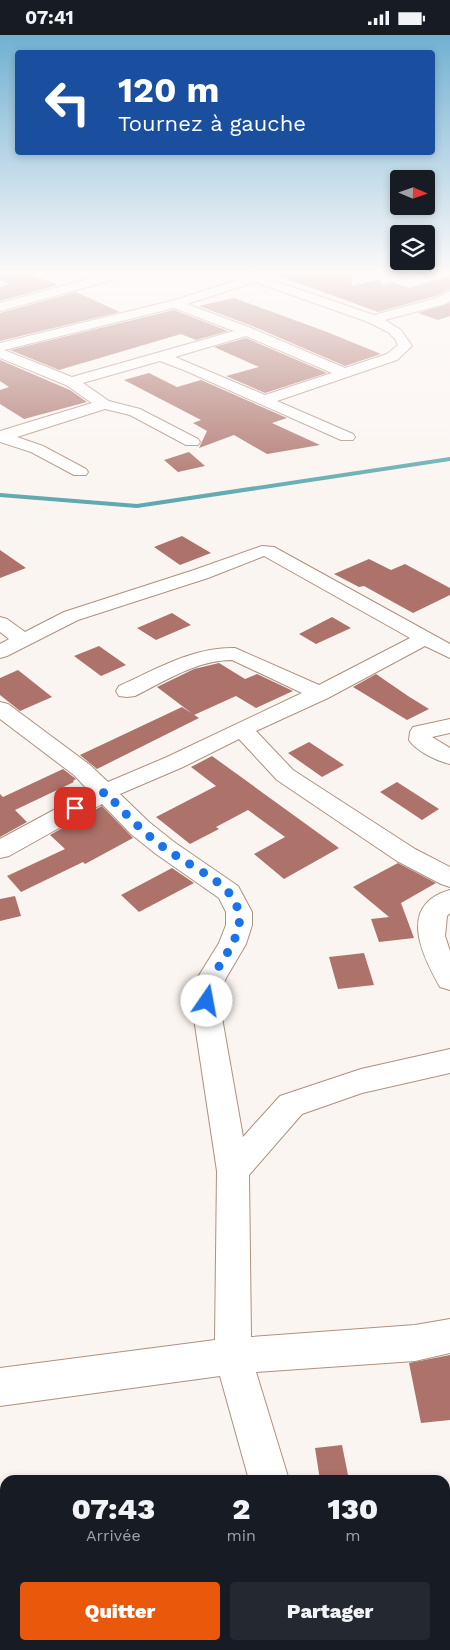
<!DOCTYPE html>
<html lang="fr">
<head>
<meta charset="utf-8">
<style>
	body { margin:0; font-family:"Work Sans",sans-serif; background:#242831; color:#f1f3f6; height:100vh; display:flex; flex-direction:column; font-size:19px; white-space:nowrap }
	* { box-sizing:border-box; margin:0 }
	p { font-size:16px; color:#9ea1a6 }
	.icon { flex:none; width:28px; height:28px; fill:none; stroke:currentColor; stroke-width:2; stroke-linecap:round; stroke-linejoin:round }
	.map { position:relative; flex:1; overflow:hidden }
	.details { position:absolute; left:0px; top:1440px; width:450px; height:175px; display:flex; flex-direction:column; background:#171b24; border-radius:15px 15px 0 0; box-shadow:0 2px 8px #0003 }
	.details>* { flex:none }
	.guide { position:absolute; left:15px; top:15px; width:420px; height:105px; border-radius:5px; box-shadow:0 2px 8px #0003; background:#1a4fa0; color:#fff; overflow:hidden }
	.needle { width:32px; rotate:92deg }
	.tools { position:absolute; left:390px; top:135px; display:grid; gap:10px }
	.tools a { display:grid; place-items:center; width:45px; height:45px; border-radius:5px; background:#171b24; box-shadow:0 2px 8px #0003; font-size:25px }
	.pin { position:absolute; display:grid; place-items:center; width:42px; height:42px; color:#fff; margin:-21px; border-radius:10px; box-shadow:0 2px 8px #0006 }
	.me { position:absolute; width:55px; margin:-28px; rotate:12deg; stroke-linejoin:round; filter:drop-shadow(0 0 4px #0008) }
	.turn { display:flex; align-items:center; gap:18px; height:105px; padding:0 20px; font-size:22px }
	.turn .icon { width:65px; height:65px; stroke-width:2.5 }
	.turn b { display:block; font-size:35px; line-height:42px }
	.eta { display:flex; justify-content:space-evenly; align-items:center; height:85px; text-align:center }
	.eta b { font-size:30px; font-weight:800; line-height:35px }
	.button { display:flex; gap:10px; margin-top:auto; padding:10px 20px }
	.button a { flex:1; height:58px; border-radius:5px; background:#ea580c; color:#fff; font-size:20px; font-weight:800; line-height:58px; text-align:center }
	.button a+a { background:#242831; color:#f1f3f6 }
	.status { display:flex; justify-content:space-between; align-items:center; height:35px; padding:0 25px; background:#171b24; direction:ltr }
	.status svg { height:14px; fill:currentColor }
	.map>svg:first-child { display:block }
	.lines { fill:none; stroke-linecap:round; stroke-linejoin:round }
	.stream { stroke:#5eaab0; stroke-width:4 }
	.building { fill:#ad736b }
	.minor-casing { stroke:#ae917e; stroke-width:2 }
	.minor { fill:#fff; fill-rule:evenodd }
	.route { stroke:#1a73e8; stroke-width:9; stroke-dasharray:0 16.2 }
</style>
</head>
<body>
<div class="status"><b>07:41</b><svg viewBox="0 0 49 12"><path d="M0 12V9h3v3zM5 12V6h3v6zM10 12V3h3v9zM15 12V0h3v12zM26 1h20v11H26zM47 4h2v5h-2z"/></svg></div>
<div class="map">
<svg width="450" height="1615" viewBox="0 0 450 1615">
	<rect width="100%" height="100%" fill="#fbf5f1"/>
	<g class="lines">
		<path class="stream" d="M0,460L137,471L450,424"/>
	</g>
	<path class="building" d="M0,239H28L58,250L0,266V252L9,249L0,244Z
		M279,239H351L352,251L377,245L384,251L394,248L409,253L450,241V254L436,261L378,277L279,241Z
		M76,257L120,277L0,306V278Z
		M234,263L327,297L381,319L345,331L252,291L199,271Z
		M450,268V281L438,285L418,278Z
		M174,275L228,296L196,305L181,299L59,335L10,315Z
		M246,303L327,338L265,358L226,341L259,332L214,312Z
		M0,325L70,355L87,367L24,384L0,369V355L9,352L0,346Z
		M149,338L177,352L201,345L287,383L272,388L320,410L267,419L234,400L199,413L207,396L193,388L201,385L124,345Z
		M189,417L205,431L178,437L164,425Z
		M182,501L211,518L180,530L154,512Z
		M0,515L26,533L0,543Z
		M369,524L391,535L405,529L450,553V560L413,578L364,551L359,552L334,539Z
		M172,578L191,590L156,605L137,593Z
		M332,582L351,593L316,609L299,599Z
		M99,611L126,630L101,641L74,621Z
		M219,628L245,644L257,639L293,656L256,673L236,661L194,680L157,652L194,634Z
		M18,635L52,662L20,676L0,660V643Z
		M376,639L408,661L429,674L407,685L353,652Z
		M182,672L199,683L97,734L80,720Z
		M309,707L344,730L322,742L288,718Z
		M212,721L339,813L284,844L254,819L285,802L248,775L216,792L219,794L190,809L156,782L216,751L191,732Z
		M63,734L76,744L73,746L74,747L15,775L27,787L0,802V759L3,762Z
		M397,747L439,774L422,785L380,757Z
		M102,771L133,803L85,829L83,827L21,857L7,841L65,814L50,800Z
		M398,828L436,848L401,868L414,903L379,907L371,884L389,882L353,852Z
		M172,833L194,848L139,877L121,860Z
		M15,861L21,881L0,886V864Z
		M364,918L374,950L338,954L329,922Z
		M450,1320V1385L421,1388L409,1328Z
		M342,1410L349,1445H320L315,1413Z"/>
	<g class="lines">
		<defs>
			<path id="minor" d="M107,239H126L124,242L0,276V268Z
				M237,239H268L266,243L374,280L437,263L450,256V266L445,269L385,285L401,295L412,311L397,325L277,366L353,399L355,402L353,405H341L186,336L160,326L83,348L109,366L140,374L198,404L200,407L198,410H186L130,380L105,374L17,402L43,411L86,434L88,437L86,440H74L31,417L0,407V396L92,368L66,350L0,323V308L175,265L244,243ZM255,247L368,287L388,297L395,304L398,310L387,319L345,333L251,293L187,269ZM174,273L234,296L72,342L4,315ZM246,301L332,338L265,360L175,322Z
				M392,239H410L408,242L385,249L379,245L381,242Z
				M262,511L274,512L450,609V623L425,611L328,663L256,696L293,735L415,814L450,832V852L441,849L397,826L277,745L239,704L183,732L120,759L149,787L174,807L238,851L252,877V890L246,909L226,943L221,956V977L243,1102L280,1061L361,1034L450,1014V1038L362,1058L302,1079L249,1140L251,1302L415,1290L450,1284V1318L415,1326L256,1337L289,1445H249L220,1341L0,1371V1333L215,1305L217,1136L193,977V956L198,942L219,908L226,890V877L219,863L156,819L131,799L102,769L9,821L0,823V804L89,756L74,740L0,684V667L8,669L90,730L108,747L167,722L302,658L232,625C197,625 165,646 135,661L127,662L119,661L116,656L119,651C157,634 193,612 235,613L319,650L410,603L264,521L208,543L78,585L7,621L0,623V609L9,604L0,597V582L7,584L25,597L64,577L194,535Z
				M450,684V698L432,702L450,713V729C437,726 416,716 409,705L410,697L413,692Z
				M450,855V878L447,881L445,901L450,916V955L440,952C422,920 397,870 450,855Z
				M283,1610H327L328,1615H284Z"/>
		</defs>
		<use href="#minor" class="minor-casing"/>
		<use href="#minor" class="minor"/>
	</g>
	<linearGradient id="sky" x2="0" y2="1"><stop stop-color="#71b0d2"/><stop offset="0.51" stop-color="#fdfaf9"/><stop offset="1" stop-color="#fdfaf9" stop-opacity="0"/></linearGradient>
	<rect width="450" height="465" fill="url(#sky)"/>
	<g class="lines">
		<path class="route" d="M75,773L105,757C124,777 143,798 166,814C181,825 220,845 229,858C236,867 241,878 239,890C234,918 208,936 207,966"/>
	</g>
</svg>
<div class="tools">
<a><svg class="needle" viewBox="-14 -14 28 28"><path d="M0-13l5 13h-10z" fill="#e53935"/><path d="M0 13l5-13h-10z" fill="#9ea1a6"/></svg></a>
<a><svg class="icon" aria-label="layers" viewBox="0 0 24 24"><path d="M12 4l9 5-9 5-9-5zM3 14l9 5 9-5"/></svg></a>
</div>
<div class="pin" style="left:75px;top:773px;background:#d93025"><svg class="icon" aria-label="arrive" viewBox="0 0 24 24"><path d="M6 21V4h12l-3 4 3 4H6"/></svg></div>
<svg class="me" style="left:207px;top:966px" viewBox="-20 -20 40 40"><circle r="19" fill="#fff"/><path d="M0-13L10 11 0 6-10 11z" fill="#1a73e8"/></svg>
<div class="guide">
<div class="turn"><svg class="icon" aria-label="left" viewBox="0 0 24 24"><path d="M17 20v-9H6M10 6l-5 5 5 5"/></svg><div><b>120 m</b>Tournez à gauche</div></div>
</div>
<section class="details">
<div class="eta">
<div><b>07:43</b><p>Arrivée</p></div>
<div><b>2</b><p>min</p></div>
<div><b>130</b><p>m</p></div>
</div>
<div class="button"><a>Quitter</a><a>Partager</a></div>
</section>
</div>
</body>
</html>
